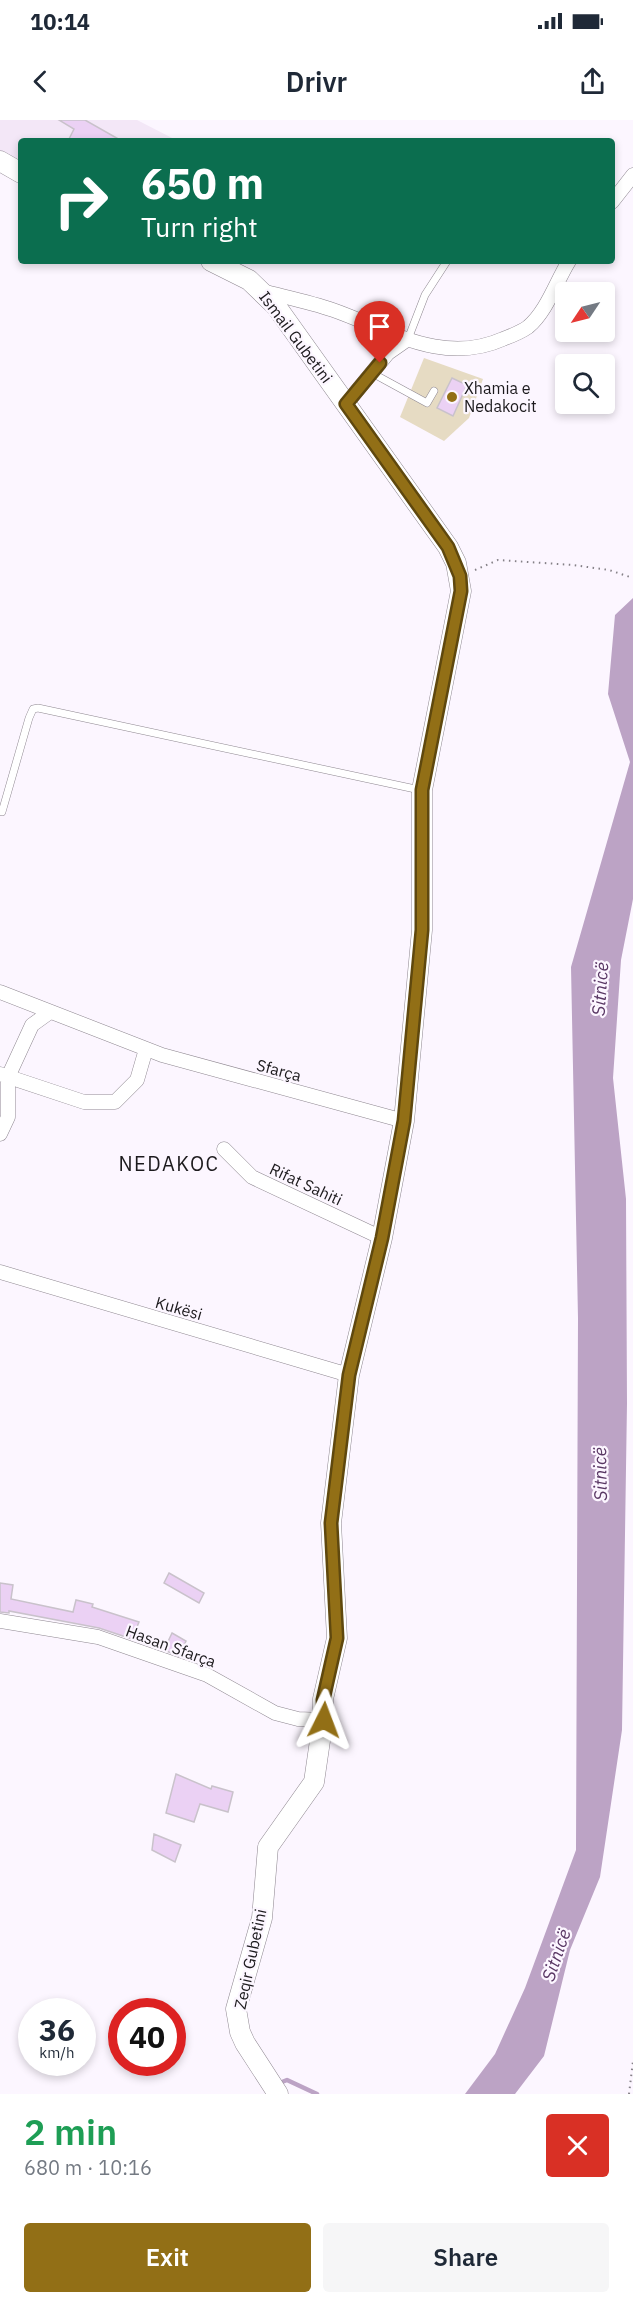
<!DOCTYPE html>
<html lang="en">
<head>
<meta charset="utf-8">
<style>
	body { margin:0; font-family:"IBM Plex Sans",sans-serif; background:#f6f6f7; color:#1f2937; height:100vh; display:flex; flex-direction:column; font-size:22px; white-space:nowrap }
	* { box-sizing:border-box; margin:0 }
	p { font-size:20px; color:#747a83 }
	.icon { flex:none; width:33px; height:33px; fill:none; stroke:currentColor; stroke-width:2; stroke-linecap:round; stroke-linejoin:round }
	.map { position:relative; height:1974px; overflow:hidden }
	.drawer { display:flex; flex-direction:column; background:#fff; flex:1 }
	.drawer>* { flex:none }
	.top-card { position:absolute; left:18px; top:18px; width:597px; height:126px; border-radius:6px; box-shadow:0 3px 9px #0003; background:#0b6e4f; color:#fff; overflow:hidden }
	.needle { width:39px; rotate:235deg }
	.tools { position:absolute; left:555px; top:162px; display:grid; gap:12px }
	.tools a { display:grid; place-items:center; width:60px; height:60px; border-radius:6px; background:#fff; box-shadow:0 3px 9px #0003; font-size:30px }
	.speed { position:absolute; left:18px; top:1878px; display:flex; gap:12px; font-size:30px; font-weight:700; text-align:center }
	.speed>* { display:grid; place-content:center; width:78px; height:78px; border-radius:50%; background:#fff; box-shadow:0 3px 9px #0003; line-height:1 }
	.speed small { font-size:15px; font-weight:400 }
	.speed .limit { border:9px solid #d22; background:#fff; color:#111 }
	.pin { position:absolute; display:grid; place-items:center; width:51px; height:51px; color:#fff; margin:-62px -26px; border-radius:50% 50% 50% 0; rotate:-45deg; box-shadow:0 0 6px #0007 }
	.pin .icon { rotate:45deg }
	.me { position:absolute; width:66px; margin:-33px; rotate:3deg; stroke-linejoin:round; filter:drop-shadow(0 0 4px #0008) }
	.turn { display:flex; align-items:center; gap:21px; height:126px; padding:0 24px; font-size:27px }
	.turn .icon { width:78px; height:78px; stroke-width:2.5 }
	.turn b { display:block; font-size:42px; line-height:51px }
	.round { display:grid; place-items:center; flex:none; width:63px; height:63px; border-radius:6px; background:#f6f6f7 }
	.overview { display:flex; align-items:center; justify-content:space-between; height:102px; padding:0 24px }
	h1 { font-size:36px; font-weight:600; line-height:45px; color:#1e9e55 }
	.button { display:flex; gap:12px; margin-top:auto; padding:12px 24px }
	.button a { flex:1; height:69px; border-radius:6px; background:#926f16; color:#fff; font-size:24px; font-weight:600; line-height:69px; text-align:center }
	.button a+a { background:#f6f6f7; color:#1f2937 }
	.status { display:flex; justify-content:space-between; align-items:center; height:42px; padding:0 30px; background:#fff; direction:ltr }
	.status svg { height:16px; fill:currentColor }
	header { display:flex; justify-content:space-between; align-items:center; height:78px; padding:0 24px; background:#fff; font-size:27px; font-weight:600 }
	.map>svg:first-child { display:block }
	.built { fill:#f3e7f7 }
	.green { fill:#e6dbc3 }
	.water { fill:#bca3c5 }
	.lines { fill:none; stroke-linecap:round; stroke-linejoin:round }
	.stream { stroke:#bca3c5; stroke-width:4.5 }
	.building { fill:#ebd1f4; stroke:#c9c2cb; stroke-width:1.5 }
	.lane-casing { stroke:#8e8790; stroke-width:8 }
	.street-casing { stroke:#8e8790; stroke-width:15 }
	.secondary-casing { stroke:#8e8790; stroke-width:21 }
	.path { stroke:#858187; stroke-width:2; stroke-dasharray:1.5 4.5; stroke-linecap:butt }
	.lane { stroke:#fff; stroke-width:7 }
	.street { stroke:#fff; stroke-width:14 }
	.secondary { stroke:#fff; stroke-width:20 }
	.route-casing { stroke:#5f480e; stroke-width:15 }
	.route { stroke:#926f16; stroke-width:10 }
	.poi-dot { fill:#926f16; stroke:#fcf6ff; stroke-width:2 }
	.labels { text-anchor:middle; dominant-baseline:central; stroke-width:4.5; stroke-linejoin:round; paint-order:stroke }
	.street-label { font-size:16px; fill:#1c1a1d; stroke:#fcf6ff }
	.poi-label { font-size:16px; fill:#1c1a1d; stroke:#fcf6ff; text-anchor:start }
	.water-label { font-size:18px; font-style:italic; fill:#593764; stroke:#fcf6ff }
	.quarter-label { font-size:20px; letter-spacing:1.5px; fill:#1c1a1d; stroke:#fcf6ff }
</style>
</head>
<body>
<div class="status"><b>10:14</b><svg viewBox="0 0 49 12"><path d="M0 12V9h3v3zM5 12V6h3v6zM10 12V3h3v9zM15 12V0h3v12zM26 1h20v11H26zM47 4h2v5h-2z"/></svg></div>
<header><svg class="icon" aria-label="back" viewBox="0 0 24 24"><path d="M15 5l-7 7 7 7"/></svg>Drivr<svg class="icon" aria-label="share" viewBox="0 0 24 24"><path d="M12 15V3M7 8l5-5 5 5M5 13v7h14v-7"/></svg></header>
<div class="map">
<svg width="633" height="1974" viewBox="0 0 633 1974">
	<rect width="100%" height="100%" fill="#fcf6ff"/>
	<path class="built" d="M0,0H137L178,21H21V43L0,31Z"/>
	<path class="green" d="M424,238L483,259L469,298L444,321L400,297Z"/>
	<path class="water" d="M633,478V779L621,840L613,958L626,1079L627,1283L622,1610L600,1757L570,1830L544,1936L515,1974H465L495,1934L525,1868L576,1730L578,1198L571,847L630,642L608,574L615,495Z"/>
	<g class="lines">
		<path class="stream" d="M277,1964L287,1960L317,1974"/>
	</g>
	<path class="building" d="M59,0H85L122,21H68L74,9Z
		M452,258L467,265L453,296L437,288Z
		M169,1453L204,1473L199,1483L164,1463Z
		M0,1463L13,1465L11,1479L73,1492L76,1480L93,1484L92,1487L139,1502L132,1519L99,1508L9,1491V1493L0,1492Z
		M172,1513L186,1521L179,1536L164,1530Z
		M176,1654L211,1669L212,1666L233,1672L228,1692L200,1684L194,1702L166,1693Z
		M154,1714L181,1725L175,1742L152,1730Z"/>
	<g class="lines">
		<defs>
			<path id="lane" d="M408,219L425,175L447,141
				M372,253L427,283L434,271
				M2,692L29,598L33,589L38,588L420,670"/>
			<path id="street" d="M612,82L633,55
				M262,171C285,177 310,182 333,190C390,210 442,246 503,219C511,216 521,212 528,207C547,191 556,162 569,141
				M346,284L388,233L408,219
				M0,872L162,935L404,1001
				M0,954L84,982H115L137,960L146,929
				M0,1014L8,997V957L32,905L50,892
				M224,1029L252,1057L382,1118
				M0,1152L349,1255
				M0,1501L98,1517L207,1555L275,1593L298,1599L323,1600"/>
			<path id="secondary" d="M0,41L21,53
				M211,141L249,160L276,186L448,427L456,443L461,471L422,670V810L404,1001L382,1118L349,1255L331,1403L337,1518L323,1579V1600L314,1662L268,1727L262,1798L236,1889L240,1912L245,1923L278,1974"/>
		</defs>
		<use href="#lane" class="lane-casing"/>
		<use href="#street" class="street-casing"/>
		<use href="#secondary" class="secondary-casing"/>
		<path class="path" d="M475,450L498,440L573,445L609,450L633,458
			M629,1974L633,1941"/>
		<use href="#lane" class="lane"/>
		<use href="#street" class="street"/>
		<use href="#secondary" class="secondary"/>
	</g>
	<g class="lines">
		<defs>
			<path id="route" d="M324,1600L323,1580L337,1518L331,1403L349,1255L382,1118L404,1001L422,810V670L461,471L460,456L448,427L346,284L380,243"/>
		</defs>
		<use href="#route" class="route-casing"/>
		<use href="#route" class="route"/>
	</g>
	<circle class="poi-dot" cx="452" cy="277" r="6"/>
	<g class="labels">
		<g class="street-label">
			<text transform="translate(296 217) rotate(53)">Ismail Gubetini</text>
			<text transform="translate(279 950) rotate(15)">Sfarça</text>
			<text transform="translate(306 1064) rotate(25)">Rifat Sahiti</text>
			<text transform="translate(179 1188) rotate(16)">Kukësi</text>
			<text transform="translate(171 1526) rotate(20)">Hasan Sfarça</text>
			<text transform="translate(250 1839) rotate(-78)">Zeqir Gubetini</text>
		</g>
		<g class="poi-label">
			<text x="464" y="268">Xhamia e<tspan x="464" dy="18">Nedakocit</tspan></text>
		</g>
		<g class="water-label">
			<text transform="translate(600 869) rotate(-86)">Sitnicë</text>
			<text transform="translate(600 1354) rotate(-91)">Sitnicë</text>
			<text transform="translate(556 1835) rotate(-71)">Sitnicë</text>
		</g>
		<g class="quarter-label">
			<text x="169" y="1043">NEDAKOC</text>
		</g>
	</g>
</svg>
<div class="tools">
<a><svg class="needle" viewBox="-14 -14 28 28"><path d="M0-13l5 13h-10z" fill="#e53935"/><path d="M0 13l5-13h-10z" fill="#747a83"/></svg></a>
<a><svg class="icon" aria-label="search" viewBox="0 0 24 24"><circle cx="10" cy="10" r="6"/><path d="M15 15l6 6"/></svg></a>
</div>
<div class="speed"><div>36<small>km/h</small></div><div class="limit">40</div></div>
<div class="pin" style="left:380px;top:243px;background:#d93025"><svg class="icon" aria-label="arrive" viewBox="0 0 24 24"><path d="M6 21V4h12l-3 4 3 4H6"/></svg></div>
<svg class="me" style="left:324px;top:1600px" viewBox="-20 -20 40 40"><path d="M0-17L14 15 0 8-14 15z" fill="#926f16" stroke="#fff" stroke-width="4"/></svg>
<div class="top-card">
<div class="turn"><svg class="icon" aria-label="right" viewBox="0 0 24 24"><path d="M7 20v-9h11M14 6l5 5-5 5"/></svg><div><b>650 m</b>Turn right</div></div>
</div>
</div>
<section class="drawer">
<div class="overview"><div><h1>2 min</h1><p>680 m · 10:16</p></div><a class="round" style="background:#d93025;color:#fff"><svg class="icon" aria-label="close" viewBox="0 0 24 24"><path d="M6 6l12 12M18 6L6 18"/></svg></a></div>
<div class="button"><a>Exit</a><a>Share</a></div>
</section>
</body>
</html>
